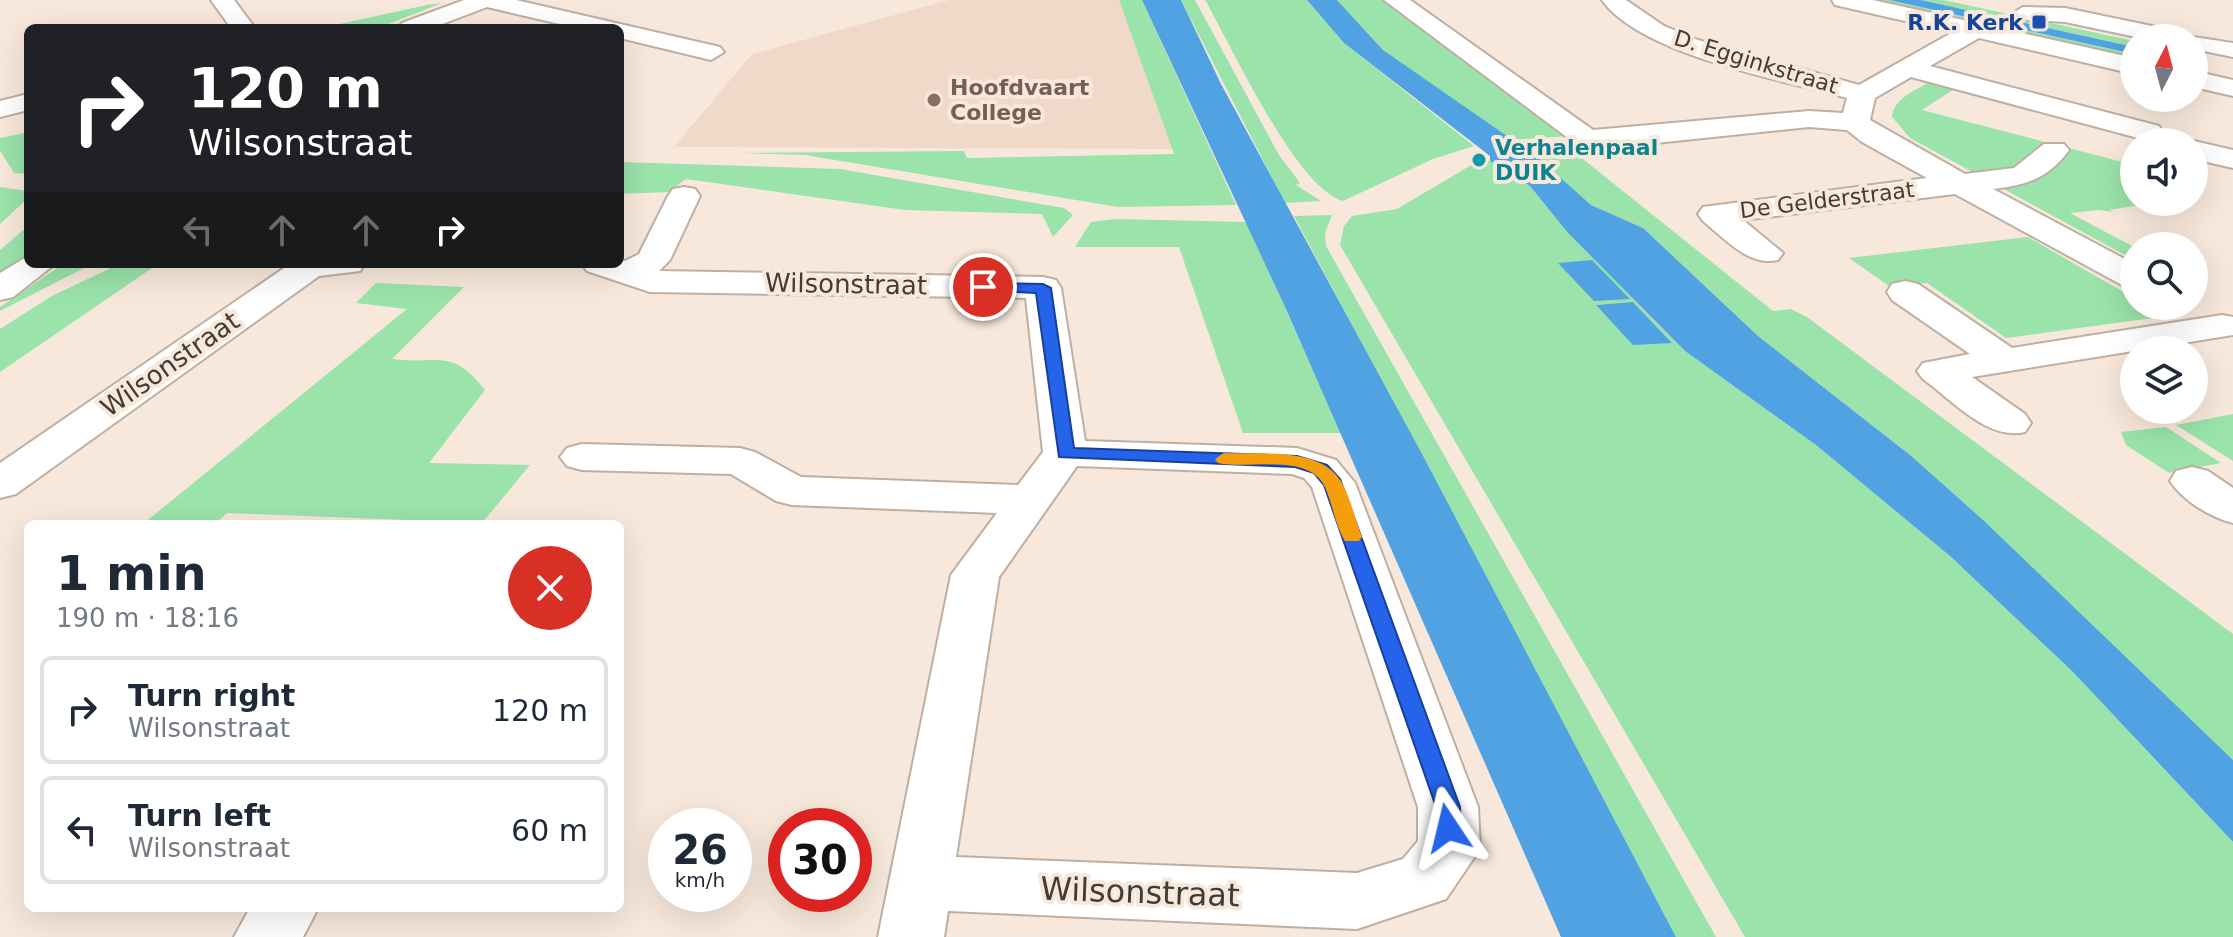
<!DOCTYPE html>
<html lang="en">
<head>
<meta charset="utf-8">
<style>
	body { margin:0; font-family:"DejaVu Sans",sans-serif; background:#f6f6f7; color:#1f2937; height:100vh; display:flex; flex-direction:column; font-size:30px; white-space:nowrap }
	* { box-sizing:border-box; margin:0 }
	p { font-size:26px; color:#747a83 }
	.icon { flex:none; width:44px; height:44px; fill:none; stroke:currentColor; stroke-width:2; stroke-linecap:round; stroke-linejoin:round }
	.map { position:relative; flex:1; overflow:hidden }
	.panel { position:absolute; left:24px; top:520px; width:600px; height:392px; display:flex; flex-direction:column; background:#fff; border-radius:12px; box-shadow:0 8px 32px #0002 }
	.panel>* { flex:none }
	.top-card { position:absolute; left:24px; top:24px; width:600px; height:244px; border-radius:12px; box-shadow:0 8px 32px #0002; background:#202124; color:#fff; overflow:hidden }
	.needle { width:52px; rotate:6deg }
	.tools { position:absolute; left:2120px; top:24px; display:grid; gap:16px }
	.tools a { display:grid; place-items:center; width:88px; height:88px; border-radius:50%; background:#fff; box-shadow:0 8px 32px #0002; font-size:40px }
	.speed { position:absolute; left:648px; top:808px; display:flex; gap:16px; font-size:40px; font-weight:700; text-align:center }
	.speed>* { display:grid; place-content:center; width:104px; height:104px; border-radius:50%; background:#fff; box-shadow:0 8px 32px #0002; line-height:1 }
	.speed small { font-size:20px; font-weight:400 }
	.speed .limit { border:12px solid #d22; background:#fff; color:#111 }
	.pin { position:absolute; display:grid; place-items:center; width:68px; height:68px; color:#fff; margin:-34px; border:4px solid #fff; border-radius:50%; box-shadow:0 2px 8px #0007 }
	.me { position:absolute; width:88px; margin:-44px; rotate:350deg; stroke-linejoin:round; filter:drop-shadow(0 0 6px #0008) }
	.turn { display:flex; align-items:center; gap:28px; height:168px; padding:0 32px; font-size:36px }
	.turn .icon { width:104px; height:104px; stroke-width:2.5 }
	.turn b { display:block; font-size:56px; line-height:68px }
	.lanes { display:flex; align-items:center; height:76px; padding:0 32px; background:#0003; justify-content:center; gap:40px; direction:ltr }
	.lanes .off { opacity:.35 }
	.round { display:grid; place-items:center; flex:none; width:84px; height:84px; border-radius:42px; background:#f6f6f7 }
	.overview { display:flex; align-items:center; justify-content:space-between; height:136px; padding:0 32px }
	h1 { font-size:48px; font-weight:700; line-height:60px }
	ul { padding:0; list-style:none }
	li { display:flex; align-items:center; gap:24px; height:108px; margin:0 16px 12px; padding:0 16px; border:4px solid #e0e1e3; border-radius:12px }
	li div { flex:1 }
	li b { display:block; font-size:30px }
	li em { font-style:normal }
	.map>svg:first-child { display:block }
	.built { fill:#f0d9c8 }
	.green { fill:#9ae3ab; fill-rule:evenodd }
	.water { fill:#51a2e2 }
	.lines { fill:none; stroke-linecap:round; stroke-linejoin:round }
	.minor-casing { stroke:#bfafa3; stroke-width:4 }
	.minor { fill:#fff; fill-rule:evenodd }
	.route { fill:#2563eb; stroke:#184099; stroke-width:2 }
	.slow { fill:#f59e0b }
	.transit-dot { fill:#1a4fb4; stroke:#f8e8db; stroke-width:3 }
	.education-dot { fill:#8d6e63; stroke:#f8e8db; stroke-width:3 }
	.culture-dot { fill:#0f9aa8; stroke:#f8e8db; stroke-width:3 }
	.labels { text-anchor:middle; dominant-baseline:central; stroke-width:8; stroke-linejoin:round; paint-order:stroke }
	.far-transit-label { font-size:22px; font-weight:bold; fill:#164399; stroke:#f8e8db; text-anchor:end }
	.far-street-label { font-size:22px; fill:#423c37; stroke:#f8e8db }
	.far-education-label { font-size:22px; font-weight:bold; fill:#785e54; stroke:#f8e8db; text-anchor:start }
	.far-culture-label { font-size:22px; font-weight:bold; fill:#0d838f; stroke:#f8e8db; text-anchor:start }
	.street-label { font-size:26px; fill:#423c37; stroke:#f8e8db }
	.near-street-label { font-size:32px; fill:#423c37; stroke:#f8e8db }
</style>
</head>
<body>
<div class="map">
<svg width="2233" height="937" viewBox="0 0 2233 937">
	<rect width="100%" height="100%" fill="#f8e8db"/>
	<path class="built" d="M949,0H1119L1174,149L674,147L752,54Z"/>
	<path class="green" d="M1119,0H1142L1236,205L1118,207L805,155L741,153L964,151L967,158L1174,154Z
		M1181,0H1195L1279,155L1300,183L1296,185L1321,201L1285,203Z
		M1205,0H1307L1344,43L1474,146L1433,159L1343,201C1296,188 1231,45 1205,0Z
		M1337,0H1383L1571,136L1509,140L1383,50Z
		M1856,0H1889L2134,54V63Z
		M1921,0H1943L2134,41V47Z
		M442,3L378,28H321L427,5Z
		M1933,80L1959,86L1922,110L2134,165V202H2144L2140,205L2109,210L2113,212L2099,210L2070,213L2134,247V260L1910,138L1892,117C1894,97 1917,90 1933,80Z
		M28,132V174L14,173L0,151V138Z
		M1527,151L1574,152L1773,311L1791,309L1807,317L2233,634V760L1910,455L1758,336L1643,228L1591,205Z
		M1490,161L1530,186L1568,233L1685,351L1816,445L1950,556L2072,671L2233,842V937H1745L1340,245L1344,226L1352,216L1397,209L1473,164ZM1633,302L1671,342V343L1597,305Z
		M620,162L840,169L1064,208L1073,215L1053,237L1042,214L905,210L686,179L668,192L620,194Z
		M0,187L28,191V198L0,224Z
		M1332,215L1325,233L1326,246L1716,937H1676L1294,216Z
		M1116,219L1247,222L1341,433H1243L1179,247H1075L1091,222Z
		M28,226V256L0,274V250Z
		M2028,237L2134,298V306H2149L2167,316L2006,338L1927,283L1889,286L1849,258Z
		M63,264H92L0,311V307Z
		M119,264H158L0,372V329L52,296Z
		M376,283L464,287L392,359C440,365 451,347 485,390L429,463L530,465L482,523L227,513L215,524H143L407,309L356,303Z
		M2233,414V461L2176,425Z
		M2166,427L2221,463L2169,473L2126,445L2121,432Z"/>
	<path class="water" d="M1142,0H1181L1221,84L1422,454L1676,937H1561L1286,309Z
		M1307,0H1337L1383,50L1537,157L1591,205L1643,228L1758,336L1910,455L1983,520L2233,760V842L2072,671L1950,556L1816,445L1685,351L1568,233L1530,186L1490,161V156L1344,43Z
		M1889,0H1921L2134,47V54Z
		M1592,260L1630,299L1594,301L1558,263Z
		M1633,302L1672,343L1633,345L1596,305Z"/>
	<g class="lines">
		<defs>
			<path id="minor" d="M211,0H234L255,28H231Z
				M464,0H516L720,47L724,52L711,60L620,38V28H577L487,7L432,28H398L402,23Z
				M1384,0H1410L1593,130L1809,111L1843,113L1847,98C1783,80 1641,55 1602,0H1626L1664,26L1698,40L1859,85L1953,32L1835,5L1832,0H1873L2134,58V74L1979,38L1930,66L2159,126L2163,132L2159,138L2149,141L1911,77L1875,98L1870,120L1965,174L2014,168L2044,144H2064L2069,150C2048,179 2026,185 1993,189L2134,264V289L2122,285L1955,194L1743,220L1783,253L1778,260C1749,267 1724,238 1703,221L1698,214L1703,207L1927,178L1862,142L1847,130L1809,127L1608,148L1576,144Z
				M2023,7L2065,8L2176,31L2187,36L2233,43V57L2194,49V38H2141L2065,22L2015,19L2011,14Z
				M2194,71L2233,80V96L2194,87Z
				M28,94V110L0,117V101Z
				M2194,141L2233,150V168L2194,159V142H2191Z
				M684,187L695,189L700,196L670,260L659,271L1043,277L1056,280L1061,288L1085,441L1297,448L1336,460L1355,483L1478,807L1480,849L1446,899L1357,929L948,911L944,937H878L951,575L997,513L792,505L776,501L731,474L582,470L567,466L560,457L567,448L582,444L740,448L755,452L801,477L1018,485L1043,452L1026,298L650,292L587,271L582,264H620V260L625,261L639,254L668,196L673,189ZM1077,466L1292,474L1304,478L1312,487L1418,807V841L1403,859L1357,873L956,857L999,577Z
				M28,256V264H55L13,297L0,300V273Z
				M290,264H365L360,271L319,276L16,494L0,498V463Z
				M1905,281L1918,284L2012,348L2222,315L2233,317V335L1972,377L2025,414L2031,423L2025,432C1988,441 1952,400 1923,379L1917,371L1923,363L1970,354L1892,300L1887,292L1892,284Z
				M2192,467L2208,471L2233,488V523C2210,517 2183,501 2170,481L2176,471Z
				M250,908H318L303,937H234Z"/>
		</defs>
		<use href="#minor" class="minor-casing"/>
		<use href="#minor" class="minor"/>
	</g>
	<path class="route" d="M983,283L1043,284L1051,288L1074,448L1297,456L1327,465L1340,479L1460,807L1461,828L1457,835L1448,839L1440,835L1436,807L1324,485L1314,473L1295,467L1059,457L1036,293L978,290L975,287Z"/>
	<path class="slow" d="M1224,453C1260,455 1321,446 1342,483C1351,499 1355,520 1362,537L1359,541H1345C1335,525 1333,505 1325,487C1308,452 1249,470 1218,463L1215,459Z"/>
	<rect class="transit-dot" x="2031" y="14" width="16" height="16" rx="4"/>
	<circle class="education-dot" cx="934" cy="100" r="8"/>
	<circle class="culture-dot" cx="1479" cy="160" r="8"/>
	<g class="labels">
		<g class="far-transit-label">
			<text x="2023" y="22">R.K. Kerk</text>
		</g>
		<g class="far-street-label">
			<text transform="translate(1756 62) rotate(17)">D. Egginkstraat</text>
			<text transform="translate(1827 200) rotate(-7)">De Gelderstraat</text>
		</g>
		<g class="far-education-label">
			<text x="950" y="87">Hoofdvaart<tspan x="950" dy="25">College</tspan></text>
		</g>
		<g class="far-culture-label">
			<text x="1495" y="147">Verhalenpaal<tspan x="1495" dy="25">DUIK</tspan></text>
		</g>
		<g class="street-label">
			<text transform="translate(846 284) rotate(1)">Wilsonstraat</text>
			<text transform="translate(170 364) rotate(-35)">Wilsonstraat</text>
		</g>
		<g class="near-street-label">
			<text transform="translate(1140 892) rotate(2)">Wilsonstraat</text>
		</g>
	</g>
</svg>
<div class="tools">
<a><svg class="needle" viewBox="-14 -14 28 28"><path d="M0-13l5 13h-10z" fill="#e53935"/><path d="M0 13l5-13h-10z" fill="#747a83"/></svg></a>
<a><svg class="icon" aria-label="sound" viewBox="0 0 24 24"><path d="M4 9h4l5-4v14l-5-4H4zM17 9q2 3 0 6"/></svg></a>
<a><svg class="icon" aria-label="search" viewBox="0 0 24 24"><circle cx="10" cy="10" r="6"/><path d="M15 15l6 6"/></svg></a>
<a><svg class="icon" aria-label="layers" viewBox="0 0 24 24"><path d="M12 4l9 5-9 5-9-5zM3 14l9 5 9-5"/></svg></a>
</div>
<div class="speed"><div>26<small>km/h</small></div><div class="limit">30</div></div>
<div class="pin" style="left:983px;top:287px;background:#d93025"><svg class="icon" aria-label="arrive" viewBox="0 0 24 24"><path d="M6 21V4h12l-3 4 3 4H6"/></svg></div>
<svg class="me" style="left:1448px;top:828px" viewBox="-20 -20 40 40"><path d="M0-17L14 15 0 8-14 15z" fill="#2563eb" stroke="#fff" stroke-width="4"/></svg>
<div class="top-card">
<div class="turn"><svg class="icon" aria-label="right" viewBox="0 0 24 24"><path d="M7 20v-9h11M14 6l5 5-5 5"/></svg><div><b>120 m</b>Wilsonstraat</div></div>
<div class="lanes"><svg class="icon off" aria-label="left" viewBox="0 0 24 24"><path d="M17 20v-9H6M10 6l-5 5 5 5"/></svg><svg class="icon off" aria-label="ahead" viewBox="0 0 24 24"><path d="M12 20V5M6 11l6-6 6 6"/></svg><svg class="icon off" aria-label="ahead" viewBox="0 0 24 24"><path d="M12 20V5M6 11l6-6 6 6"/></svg><svg class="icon" aria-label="right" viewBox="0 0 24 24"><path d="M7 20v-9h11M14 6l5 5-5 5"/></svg></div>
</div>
<section class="panel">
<div class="overview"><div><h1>1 min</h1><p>190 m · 18:16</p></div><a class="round" style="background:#d93025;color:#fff"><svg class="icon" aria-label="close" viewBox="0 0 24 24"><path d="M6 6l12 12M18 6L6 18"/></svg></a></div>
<ul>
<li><svg class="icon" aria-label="right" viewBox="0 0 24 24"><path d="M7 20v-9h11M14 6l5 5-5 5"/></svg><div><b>Turn right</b><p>Wilsonstraat</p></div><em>120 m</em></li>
<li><svg class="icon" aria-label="left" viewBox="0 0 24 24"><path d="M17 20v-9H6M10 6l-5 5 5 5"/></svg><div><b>Turn left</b><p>Wilsonstraat</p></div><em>60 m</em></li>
</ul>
</section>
</div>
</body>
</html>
